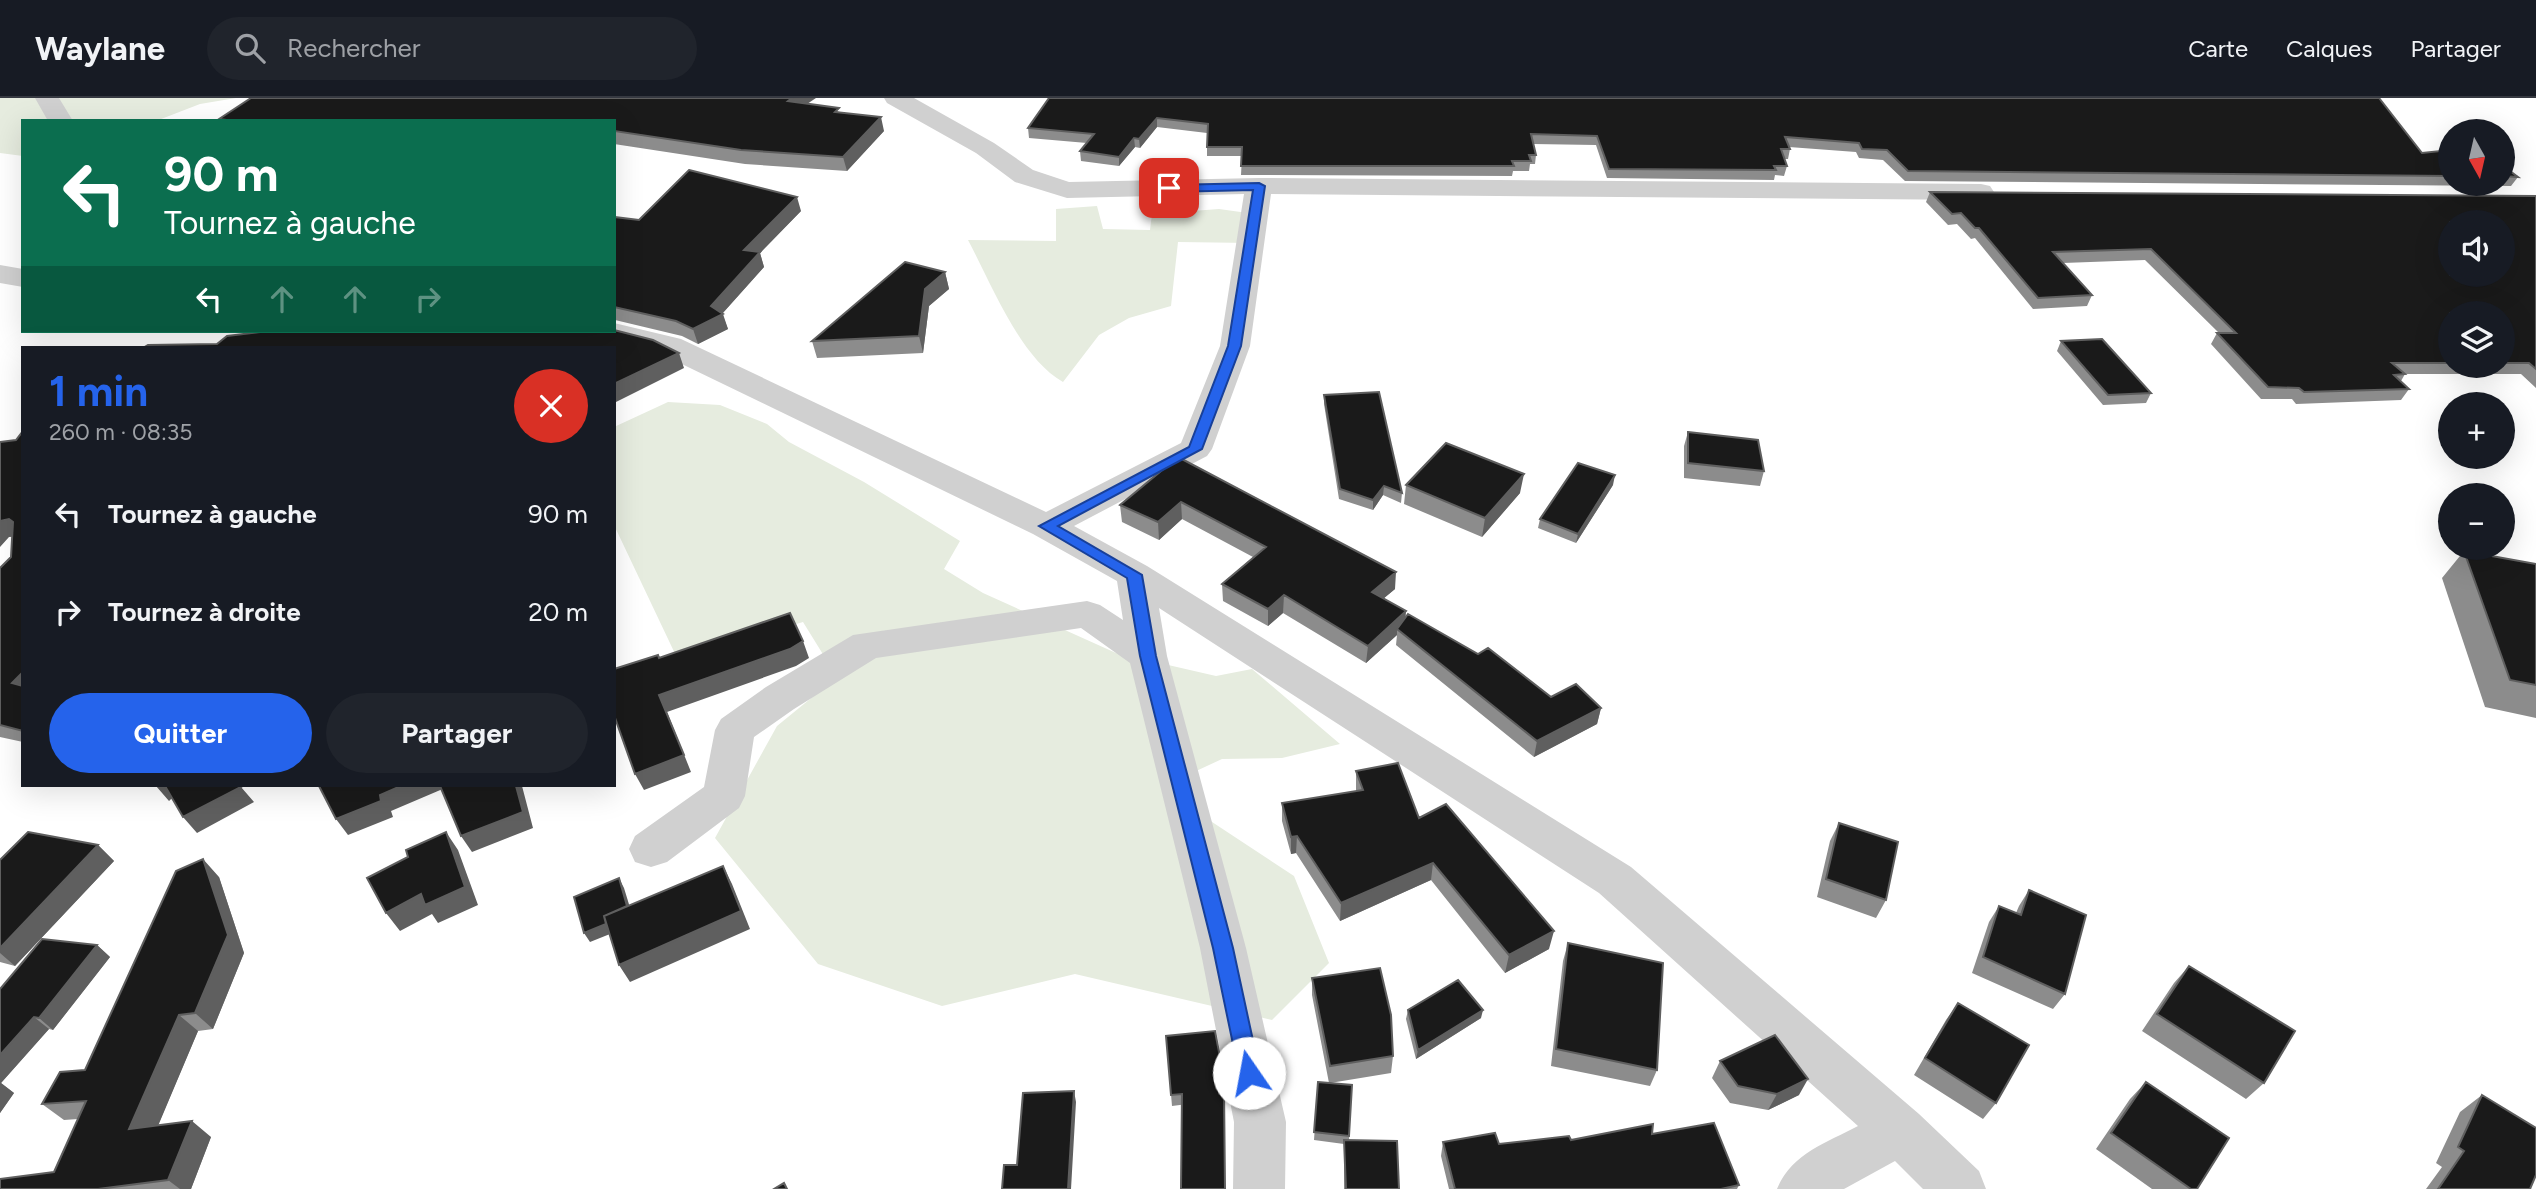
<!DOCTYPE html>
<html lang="fr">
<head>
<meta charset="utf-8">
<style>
	body { margin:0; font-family:Figtree,sans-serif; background:#20242c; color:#f1f3f6; height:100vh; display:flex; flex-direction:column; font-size:26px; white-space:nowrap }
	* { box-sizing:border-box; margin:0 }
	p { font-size:23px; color:#9ea1a6 }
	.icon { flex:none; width:38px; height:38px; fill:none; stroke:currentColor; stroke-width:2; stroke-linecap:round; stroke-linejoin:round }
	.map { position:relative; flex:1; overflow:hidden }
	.sheet { position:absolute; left:21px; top:248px; width:595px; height:441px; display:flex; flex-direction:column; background:#171b24; border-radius:0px; box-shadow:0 7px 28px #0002 }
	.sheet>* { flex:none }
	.guide { position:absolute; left:21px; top:21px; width:595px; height:214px; border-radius:0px; box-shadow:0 7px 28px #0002; background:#0b6e4f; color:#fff; overflow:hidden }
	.needle { width:46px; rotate:172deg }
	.buttons { position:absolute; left:2438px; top:21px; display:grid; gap:14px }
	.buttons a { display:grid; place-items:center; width:77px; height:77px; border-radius:50%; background:#171b24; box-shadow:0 7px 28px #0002; font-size:35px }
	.pin { position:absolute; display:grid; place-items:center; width:60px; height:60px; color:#fff; margin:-30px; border-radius:14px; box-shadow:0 4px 10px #0006 }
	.me { position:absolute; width:77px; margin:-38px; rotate:348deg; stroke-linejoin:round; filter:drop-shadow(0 0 5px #0008) }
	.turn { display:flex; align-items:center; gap:24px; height:147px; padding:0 28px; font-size:32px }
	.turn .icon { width:91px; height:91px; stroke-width:2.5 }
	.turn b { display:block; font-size:49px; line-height:60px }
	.lanes { display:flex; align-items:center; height:66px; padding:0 28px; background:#0003; justify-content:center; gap:35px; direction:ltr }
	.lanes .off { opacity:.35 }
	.round { display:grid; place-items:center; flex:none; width:74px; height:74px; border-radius:37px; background:#20242c }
	.summary { display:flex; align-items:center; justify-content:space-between; height:119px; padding:0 28px }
	h1 { font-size:42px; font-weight:700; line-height:52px; color:#2563eb }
	.cta { display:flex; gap:14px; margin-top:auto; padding:14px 28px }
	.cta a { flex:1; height:80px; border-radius:42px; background:#2563eb; color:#fff; font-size:28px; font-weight:700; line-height:80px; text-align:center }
	.cta a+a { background:#20242c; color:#f1f3f6 }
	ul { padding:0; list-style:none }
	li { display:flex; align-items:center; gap:21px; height:98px; padding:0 28px }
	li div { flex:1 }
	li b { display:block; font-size:26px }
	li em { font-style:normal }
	header { display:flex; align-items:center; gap:42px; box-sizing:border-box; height:98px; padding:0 35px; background:#171b24; border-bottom:2px solid #363941 }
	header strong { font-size:33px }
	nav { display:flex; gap:38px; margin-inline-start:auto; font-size:24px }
	.search { width:490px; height:63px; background:#20242c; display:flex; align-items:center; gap:18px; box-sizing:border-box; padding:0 24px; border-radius:38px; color:#9ea1a6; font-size:26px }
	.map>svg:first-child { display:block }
	.green { fill:#e6ecdf }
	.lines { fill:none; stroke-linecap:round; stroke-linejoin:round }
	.minor { fill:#d0d0d0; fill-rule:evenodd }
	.wall { fill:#8c8c8c; fill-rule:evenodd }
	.shaded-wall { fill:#5f5f5f }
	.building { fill:#1a1a1a; stroke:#5f5f5f; stroke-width:2; fill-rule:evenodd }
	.route { fill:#2563eb; stroke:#184099; stroke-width:2 }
</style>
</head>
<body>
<header>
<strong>Waylane</strong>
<div class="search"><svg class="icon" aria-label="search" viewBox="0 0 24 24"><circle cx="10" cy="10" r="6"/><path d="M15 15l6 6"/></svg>Rechercher</div>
<nav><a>Carte</a><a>Calques</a><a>Partager</a></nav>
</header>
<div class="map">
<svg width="2536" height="1091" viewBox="0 0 2536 1091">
	<rect width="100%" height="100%" fill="#fff"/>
	<path class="green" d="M0,0H236L200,6L156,23H23V58L0,55Z
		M1097,108L1103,131L1150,132L1152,116L1219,111L1255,116L1251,145L1178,144L1171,208L1129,220L1099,237L1063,284C1020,260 991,185 968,142L1056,143V111Z
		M668,304L720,307L767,326L789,344L864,384L960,443L944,471L983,495L1116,555L1216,578L1252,571L1340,646L1282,660L1222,661L1194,674L1206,720L1294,778L1329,865L1272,922L1075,876L942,908L818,866L715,740L777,628L837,579L803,524L678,562L614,427V329Z"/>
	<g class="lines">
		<path class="minor" d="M35,0H59L73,23H48Z
			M884,0H914L994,45L1033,72L1069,84L1259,80L1981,86L1990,88L1994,94L1990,100L1981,102L1271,96L1250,248L1212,351L1207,358L1074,428L1147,468L1631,769L1919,1016L1979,1073L1986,1091H1923L1895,1063L1844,1091H1777C1791,1056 1826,1045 1858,1028L1599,795L1159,510L1167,558L1246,850L1286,1024L1285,1091H1233L1234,1024L1200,850L1130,565L1081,530L876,560L794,611L754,639L745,698L739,710L667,764L651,769L635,764L629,751L635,738L704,689L715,632L721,621L766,589L853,537L1087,503L1100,507L1123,522L1117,483L1033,436L659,255L600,239L596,233H614V225L681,241L1046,414L1181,345L1220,248L1244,96L1067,100L1015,84L976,55L887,5Z
			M0,167L23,171V189L0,185Z"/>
	</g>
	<path class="wall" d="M1049,0L2422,55L2450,52V86H2502V67L2518,79L2511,88L1905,83L1883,62L1859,60L1856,54L1789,49L1790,51L1788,61H1784L1787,68L1784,78L1775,77L1774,82L1607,80L1596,47L1533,46L1536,57L1535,66H1530L1529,73H1513L1512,78L1241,77L1242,58H1207V35L1157,29L1140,50L1135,49L1119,68L1081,63L1080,53L1087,45L1029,40L1028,30Z
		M808,6L840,14L884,33L847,73L745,66L614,46V23H220L219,21Z
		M1930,94L2536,98V290L2521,276H2405L2401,283L2409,291L2401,302L2296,306L2292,301H2261L2211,246L2217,235H2219L2145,162L2063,165L2092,197L2087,208L2033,211L1975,140L1971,141L1957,126L1948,127L1926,104ZM2450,215H2502V268H2450Z
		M801,113L760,155L764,169L722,216L728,231L698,246L682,238L615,222L614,223V119L639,122Z
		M945,174L949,191L929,208L923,255L817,260L812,243Z
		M2061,243L2151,295L2146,305L2103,307L2057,253Z
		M1324,297L1402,395L1401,405L1383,397L1373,412L1339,401L1324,306Z
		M23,333V644L0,639V470L11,459L12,439H9L16,342Z
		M1688,334L1764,373L1760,388L1684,380V348Z
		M1178,359L1395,491L1384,500L1406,520L1551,599L1601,610L1597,626L1534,659L1396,547L1397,537L1366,565L1283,515L1268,528L1223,503L1222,486L1253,459L1182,421L1159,442L1122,424L1120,407Z
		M1406,387L1520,395L1482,439L1404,406Z
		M1613,387L1576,445L1538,430L1540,421Z
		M2464,453L2535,466L2536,465V620L2485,609L2442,480Z
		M1356,673L1419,720L1549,851L1505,875L1431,782L1340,823L1296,755L1291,756L1282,723V705L1356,693Z
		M1839,725L1886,802L1876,820L1817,799L1830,743Z
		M98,747L114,763L15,868L0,864V762Z
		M219,779L244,855L213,931L198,933L158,1027L211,1039L191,1091H0L54,1074L78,1021L64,1022L42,1006L85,972Z
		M2029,792L2065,896L2053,911L1972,875L1989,824L1999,808L2016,815L2019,808Z
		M1568,845L1657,972L1650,988L1551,968L1563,863Z
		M97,847L110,859L53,932L49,931L1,985L14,995L0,1015V891Z
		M2189,868L2264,985L2246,1001L2142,933L2174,885Z
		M1312,880L1393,958L1391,975L1330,985L1352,987L1349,1042L1399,1091H1344V1046L1314,1042L1318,984L1329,985L1312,897Z
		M1958,905L1996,1005L1983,1021L1914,977L1946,922Z
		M1408,912L1481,920L1416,961L1406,921Z
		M1166,938L1226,991L1227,1001L1172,1008Z
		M1720,963L1799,997L1768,1012L1730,1005L1712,980Z
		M2146,984L2197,1091H2152L2096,1051L2130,1001Z
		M2482,997L2530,1091H2426L2442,1069L2436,1065L2460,1014Z
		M1652,1036L1739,1087L1737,1091H1449L1441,1058L1443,1044L1499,1046L1571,1042Z"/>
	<path class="shaded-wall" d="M792,0H816L792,16L788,3Z
		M881,19L884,33L847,73L843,59Z
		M1157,20V29L1140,50L1139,41Z
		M1134,40L1135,49L1119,68V59Z
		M797,99L801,113L760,155L764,169L721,217L723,216L728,231L698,246L693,231L711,208L744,152Z
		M945,174L949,191L929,208L923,255L919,238L925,191Z
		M679,255L684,270L614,305V286Z
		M1524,376L1520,395L1482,439L1485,420Z
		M1615,377L1613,387L1576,445L1578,436Z
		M1384,388L1383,397L1373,412V402Z
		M1181,404L1182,421L1159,442L1158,424Z
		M9,421L22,436L9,439L0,449V423Z
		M1396,474L1395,491L1371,511L1372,494Z
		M1284,497L1283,515L1268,528V511Z
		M1406,513L1405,530L1397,531V537L1366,565L1368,548Z
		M803,543L809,560L796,568L667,614L691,674L644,692L635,676L659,597Z
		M23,574V596L12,585Z
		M1601,610L1597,626L1534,659L1537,643Z
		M156,688H166L175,697L169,703Z
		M401,688H444L445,690L391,713L393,719L348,737L336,721L380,697Z
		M516,688H522L533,730L472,754L461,738Z
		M241,689L254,704L197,735L183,719Z
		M446,734L458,752L478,807L438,825L432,816L400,833L386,815Z
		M1297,738L1296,755L1291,756V739Z
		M98,747L114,763L15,868L0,855V850Z
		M203,761L219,779L244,855L213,931L195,915Z
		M1433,765L1431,782L1340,823L1341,805Z
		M723,768L732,786L750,831L630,884L619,867Z
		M619,780L624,790L635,826L590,844L584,835Z
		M1554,833L1549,851L1505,875L1509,857Z
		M97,847L110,859L53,932L39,920Z
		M1483,912L1481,920L1416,961L1418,952Z
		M179,917L198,933L150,1047L129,1031Z
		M34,919L49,931L1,985L14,995L0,1015V957Z
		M1808,981L1799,997L1768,1012L1777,996Z
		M1074,993L1076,1004L1071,1091H1068Z
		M192,1023L211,1039L191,1091H180L168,1082Z"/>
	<path class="building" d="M251,0H792L788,3L839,10L835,14L881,19L843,59L741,52L614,33V23H234L219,21Z
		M1049,0H2379L2422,55L2450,52V78L1908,73L1887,52L1862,51L1859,45L1785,39L1790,51H1781L1787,68H1774L1776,72L1609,71L1597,38L1531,36L1536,57H1529L1531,63H1512L1514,68H1241L1242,49H1207L1208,26L1157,20L1139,41L1134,40L1119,59L1080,53L1094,36L1028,30Z
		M2502,67L2518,79L2502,78Z
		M689,72L797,99L744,152L760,154L711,208L723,216L693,231L676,223L614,209V119L639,122Z
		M1930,94L2536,98V271L2529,265H2502V215H2450V265H2392L2405,276L2394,277L2409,291L2304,294L2299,290L2268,289L2217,235H2236L2151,151L2053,154L2092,197L2038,200L1979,130H1975L1961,115L1952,116ZM2450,124H2502V177H2450Z
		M905,164L945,174L925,191L919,238L812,243Z
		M614,232L653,242L679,255L614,286V250H143L148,247L217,246L227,238L268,233Z
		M2102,241L2151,295L2108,297L2061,243Z
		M1379,294L1402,395L1384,388L1373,402L1340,391L1324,297Z
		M23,333V574L12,585L23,588V633L0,627V470L11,459L13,424L9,421L0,423V344L16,342Z
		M1688,334L1758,342L1764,373L1688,365Z
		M1446,345L1524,376L1485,420L1406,387Z
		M1178,359L1396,474L1372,494L1406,513L1368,548L1284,497L1268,511L1222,486L1266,449L1181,404L1158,424L1120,407Z
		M1578,365L1615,377L1578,436L1540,421Z
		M2464,453L2536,466V587L2510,582Z
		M790,515L803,543L790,551L659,597L684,657L635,676L614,617V571L658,557L659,560Z
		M1408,516L1478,556L1488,550L1551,599L1576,586L1601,610L1537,643L1397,531Z
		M1398,665L1419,720L1446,706L1554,833L1509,857L1433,765L1341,805L1297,738L1291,739L1282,705L1363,692L1356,673Z
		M165,688H240L241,689L183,719Z
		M319,688H401L380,697L381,703L336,721Z
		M440,688H516L523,714L461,738Z
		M1839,725L1898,744L1886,802L1826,781Z
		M28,734L98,747L0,850V762Z
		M446,734L465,789L425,807L421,796L386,815L367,780L408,759L406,752Z
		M203,761L228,837L195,915L179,917L129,1031L192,1023L168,1082L98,1091H0V1081L54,1074L86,1003L42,1006L60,974L85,972L176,773Z
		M723,768L741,813L619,867L604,818Z
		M619,780L627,808L604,818L606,826L584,835L574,799Z
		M2029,792L2086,817L2065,896L1983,859L1999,808L2021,817Z
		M42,841L97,847L39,920L34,919L0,957V891Z
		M1568,845L1663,865L1657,972L1556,951Z
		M2189,868L2295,933L2264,985L2157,916Z
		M1380,870L1391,917L1393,958L1330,968L1312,880Z
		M1458,882L1483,912L1418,952L1408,912Z
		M1958,905L2029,947L1996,1005L1925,960Z
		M1215,933L1226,991H1224L1225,1091H1181L1182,996L1171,997L1166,938Z
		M1775,937L1808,981L1777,996L1738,988L1720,963Z
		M1318,984L1352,987L1349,1038L1314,1034Z
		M2146,984L2229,1040L2197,1091H2191L2111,1035Z
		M1074,993L1068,1091H1002L1004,1067H1017L1023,995Z
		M2482,997L2536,1030V1077L2530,1091H2438L2464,1053L2458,1049Z
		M1714,1025L1739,1087L1721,1091H1455L1443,1044L1495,1035L1499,1046L1569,1038L1571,1042L1653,1026L1652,1036Z
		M1344,1042L1397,1043L1399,1091H1346Z
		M784,1085L787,1091H774Z"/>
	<path class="route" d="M1259,85L1265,88L1241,248L1202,351L1058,428L1142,477L1156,558L1233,850L1260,975L1257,982L1249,984L1242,982L1239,975L1213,850L1140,558L1127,480L1039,428L1189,349L1228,248L1253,92L1169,94L1163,90L1169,87Z"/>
</svg>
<div class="buttons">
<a><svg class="needle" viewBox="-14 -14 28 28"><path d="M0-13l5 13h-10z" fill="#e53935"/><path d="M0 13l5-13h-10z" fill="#9ea1a6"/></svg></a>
<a><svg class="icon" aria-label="sound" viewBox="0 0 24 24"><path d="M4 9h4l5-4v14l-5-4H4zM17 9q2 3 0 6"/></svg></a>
<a><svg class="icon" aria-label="layers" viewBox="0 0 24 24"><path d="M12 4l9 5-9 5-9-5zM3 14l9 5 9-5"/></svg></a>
<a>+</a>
<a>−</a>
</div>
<div class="pin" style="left:1169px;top:90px;background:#d93025"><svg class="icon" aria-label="arrive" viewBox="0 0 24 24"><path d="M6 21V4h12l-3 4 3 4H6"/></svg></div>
<svg class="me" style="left:1249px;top:975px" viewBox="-20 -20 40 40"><circle r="19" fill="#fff"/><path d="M0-13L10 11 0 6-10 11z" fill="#2563eb"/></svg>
<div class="guide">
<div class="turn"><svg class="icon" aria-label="left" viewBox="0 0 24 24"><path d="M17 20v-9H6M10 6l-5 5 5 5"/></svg><div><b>90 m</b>Tournez à gauche</div></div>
<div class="lanes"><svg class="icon" aria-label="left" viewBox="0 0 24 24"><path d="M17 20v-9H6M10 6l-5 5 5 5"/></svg><svg class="icon off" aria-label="ahead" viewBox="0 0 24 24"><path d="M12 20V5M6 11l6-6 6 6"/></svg><svg class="icon off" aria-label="ahead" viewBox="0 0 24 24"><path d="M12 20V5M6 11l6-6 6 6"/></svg><svg class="icon off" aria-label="right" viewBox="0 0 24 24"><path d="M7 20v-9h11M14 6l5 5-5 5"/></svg></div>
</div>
<section class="sheet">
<div class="summary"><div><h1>1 min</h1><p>260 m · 08:35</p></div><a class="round" style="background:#d93025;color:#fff"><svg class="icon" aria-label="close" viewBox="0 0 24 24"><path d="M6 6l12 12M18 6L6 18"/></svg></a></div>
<ul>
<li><svg class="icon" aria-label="left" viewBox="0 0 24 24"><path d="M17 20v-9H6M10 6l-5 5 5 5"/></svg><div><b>Tournez à gauche</b></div><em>90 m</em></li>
<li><svg class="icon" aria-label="right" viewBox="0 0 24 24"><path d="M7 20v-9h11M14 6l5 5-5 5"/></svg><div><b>Tournez à droite</b></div><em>20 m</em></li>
</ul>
<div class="cta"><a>Quitter</a><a>Partager</a></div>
</section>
</div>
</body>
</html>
